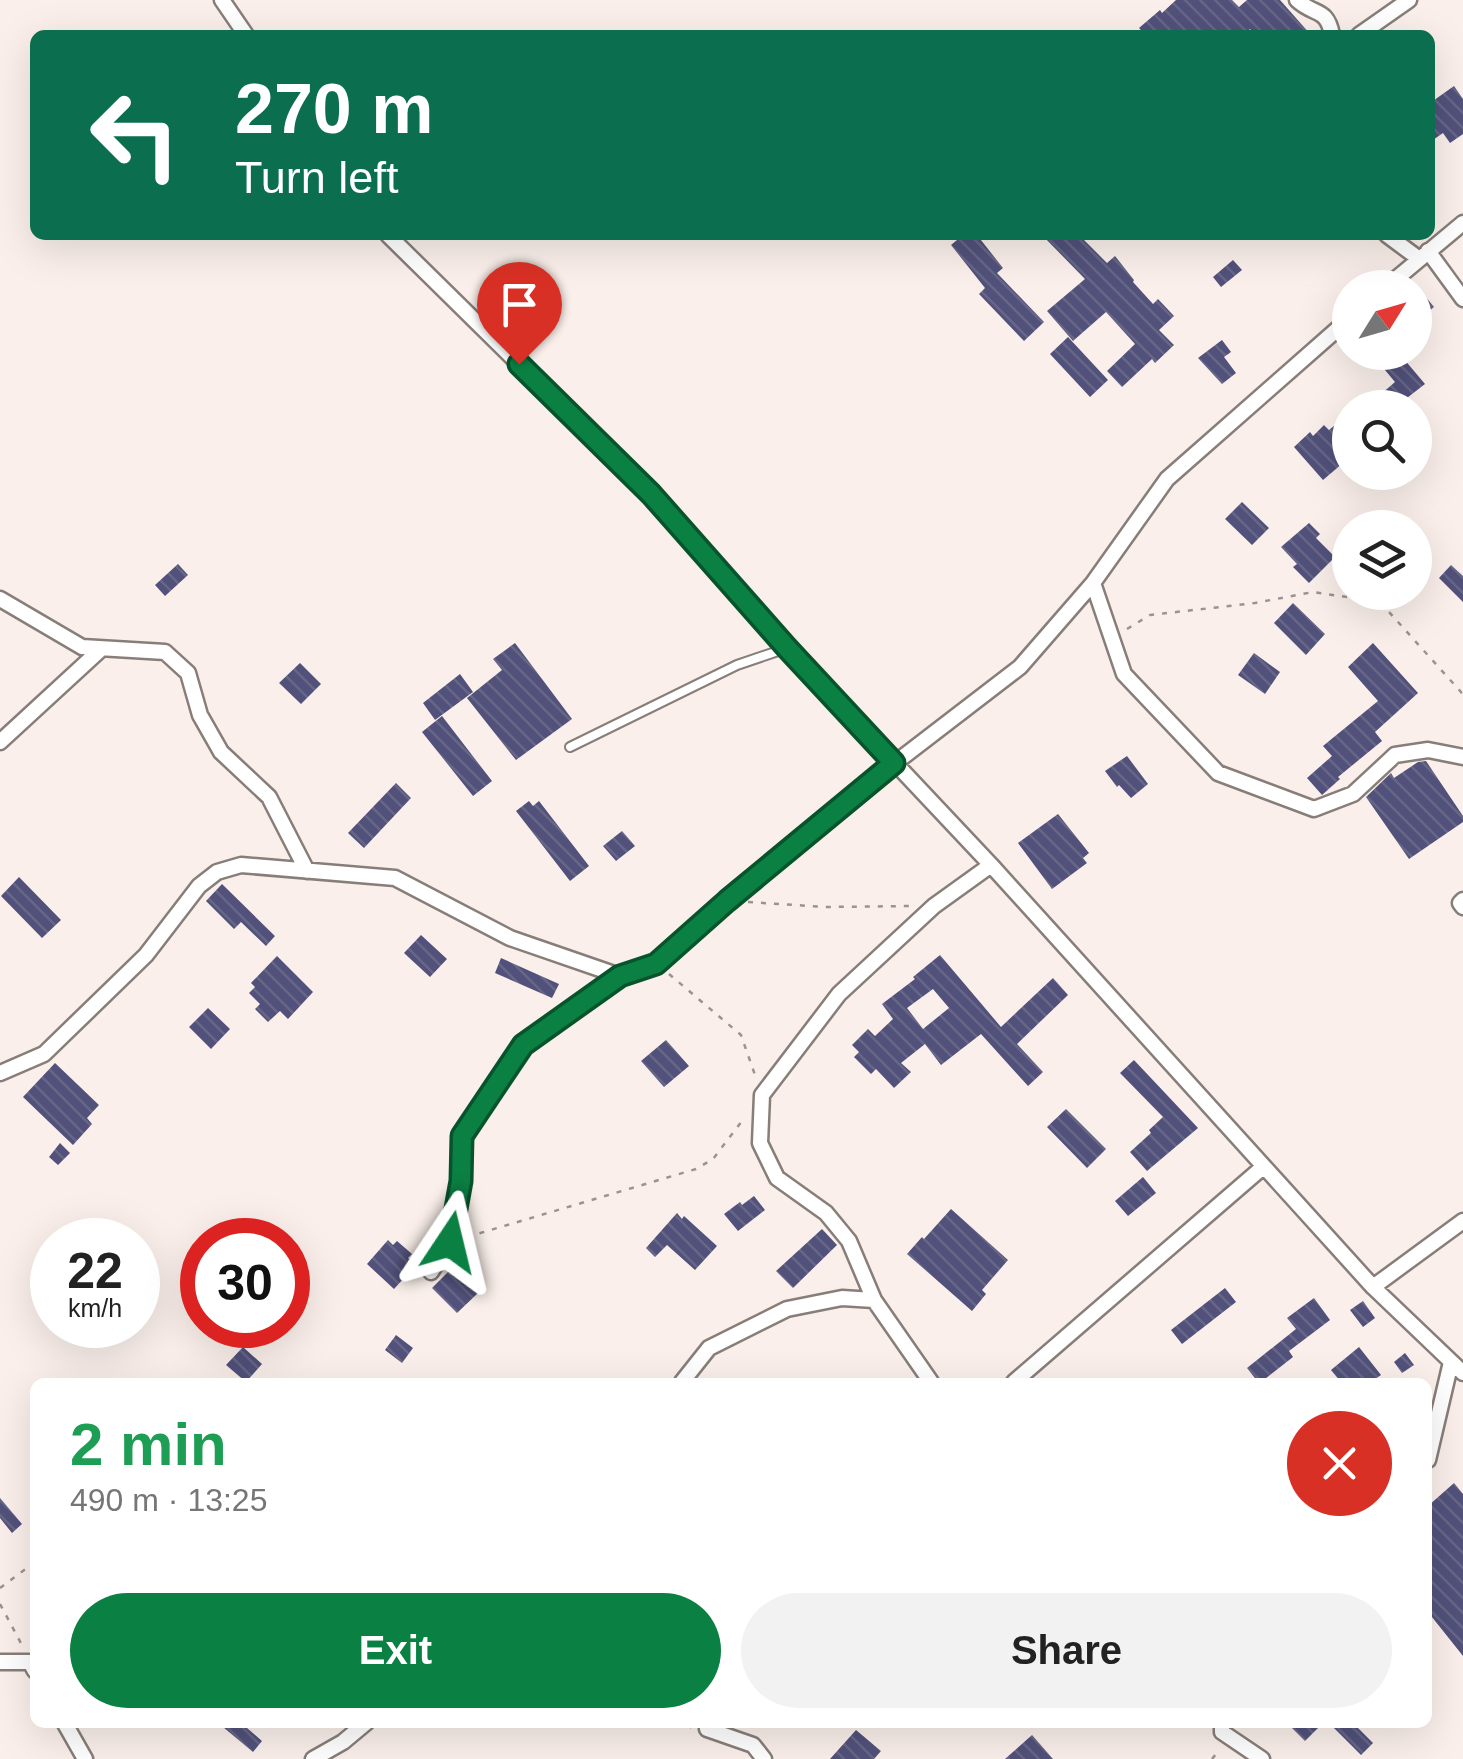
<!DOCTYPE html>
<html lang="en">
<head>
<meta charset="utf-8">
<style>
	body { margin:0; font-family:Arial,sans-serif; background:#f2f2f2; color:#222; height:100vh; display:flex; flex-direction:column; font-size:38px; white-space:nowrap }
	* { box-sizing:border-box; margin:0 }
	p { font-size:32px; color:#767676 }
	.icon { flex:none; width:55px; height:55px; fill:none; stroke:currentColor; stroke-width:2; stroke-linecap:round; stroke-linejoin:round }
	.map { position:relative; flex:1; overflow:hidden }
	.sheet { position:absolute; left:30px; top:1378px; width:1402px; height:350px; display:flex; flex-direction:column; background:#fff; border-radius:15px; box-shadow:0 10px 40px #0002 }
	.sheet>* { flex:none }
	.hud { position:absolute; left:30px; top:30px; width:1405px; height:210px; border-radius:15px; box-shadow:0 10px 40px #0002; background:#0b6e4f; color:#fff; overflow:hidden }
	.needle { width:65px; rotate:53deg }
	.controls { position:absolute; left:1332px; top:270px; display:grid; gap:20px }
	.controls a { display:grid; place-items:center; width:100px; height:100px; border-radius:50%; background:#fff; box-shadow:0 10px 40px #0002; font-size:50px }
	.speed { position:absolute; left:30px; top:1218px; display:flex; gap:20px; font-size:50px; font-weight:700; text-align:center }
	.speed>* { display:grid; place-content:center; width:130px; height:130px; border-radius:50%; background:#fff; box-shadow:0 10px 40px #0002; line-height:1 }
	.speed small { font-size:25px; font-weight:400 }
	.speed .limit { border:15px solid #d22; background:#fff; color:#111 }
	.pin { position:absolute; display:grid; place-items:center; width:85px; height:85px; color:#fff; margin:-102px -42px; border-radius:50% 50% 50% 0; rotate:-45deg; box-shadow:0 0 10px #0007 }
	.pin .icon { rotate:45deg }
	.me { position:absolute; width:110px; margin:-55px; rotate:10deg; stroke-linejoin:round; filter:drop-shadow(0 0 8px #0008) }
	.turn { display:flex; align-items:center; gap:35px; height:210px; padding:0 40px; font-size:45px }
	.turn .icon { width:130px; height:130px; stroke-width:2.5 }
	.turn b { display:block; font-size:70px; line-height:85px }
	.round { display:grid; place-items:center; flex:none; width:105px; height:105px; border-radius:52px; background:#f2f2f2 }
	.overview { display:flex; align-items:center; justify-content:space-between; height:170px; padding:0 40px }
	h1 { font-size:60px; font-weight:600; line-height:75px; color:#1e9e55 }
	.action { display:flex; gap:20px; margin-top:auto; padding:20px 40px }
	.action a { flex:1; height:115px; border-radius:60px; background:#0b8043; color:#fff; font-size:40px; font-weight:600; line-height:115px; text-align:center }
	.action a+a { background:#f2f2f2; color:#222 }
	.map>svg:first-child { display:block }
	.building { fill:url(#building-back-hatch); fill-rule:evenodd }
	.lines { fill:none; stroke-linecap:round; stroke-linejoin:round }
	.service-casing { stroke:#887e79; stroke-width:12 }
	.minor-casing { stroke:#887e79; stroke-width:19 }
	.path { stroke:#9b9390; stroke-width:2.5; stroke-dasharray:5 8; stroke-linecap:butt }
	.service { stroke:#fff; stroke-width:8 }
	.minor { stroke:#fff; stroke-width:14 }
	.route-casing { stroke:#07532c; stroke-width:25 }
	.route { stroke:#0b8043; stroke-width:18 }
</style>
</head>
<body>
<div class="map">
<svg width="1463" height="1759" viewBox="0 0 1463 1759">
	<defs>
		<pattern id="building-back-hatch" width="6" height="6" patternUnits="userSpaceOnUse" patternTransform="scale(2.5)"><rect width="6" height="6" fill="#51517b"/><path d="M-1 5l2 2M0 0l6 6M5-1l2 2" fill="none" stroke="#666687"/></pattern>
	</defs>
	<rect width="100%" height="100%" fill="#faefea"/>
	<path class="building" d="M1176,0H1232L1239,7L1247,0H1280L1311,35H1255L1250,29L1244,35H1145L1139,28L1160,10L1162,13Z
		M1454,86L1463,99V134L1450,143L1443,133L1430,142V103Z
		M963,235H977L1003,268L997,273L1044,322L1024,341L979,294L985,288L951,245Z
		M1042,235H1079L1107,263L1115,256L1134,280L1133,282L1153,304L1158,299L1174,316L1159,330L1174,345L1155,363L1152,359L1122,387L1107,371L1135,344L1106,312L1073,341L1047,311L1085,279Z
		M1233,260L1242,270L1221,287L1213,277Z
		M1415,284L1434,307L1424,315L1415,304Z
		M1068,337L1108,380L1090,397L1050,354Z
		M1222,340L1231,352L1224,357L1236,373L1222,384L1198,358Z
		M1370,352H1398L1425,384L1394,408H1365L1395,382Z
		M1350,413V457L1323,480L1294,447L1310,432L1313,436L1324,425L1329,430Z
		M1242,502L1269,528L1252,545L1225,519Z
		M1309,523L1320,534L1316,538L1335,557L1309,583L1293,567L1297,564L1281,547Z
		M178,564L188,575L165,596L155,585Z
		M1451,565L1463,576V602L1439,578Z
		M1293,603L1325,634L1306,655L1274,623Z
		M515,643L572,719L516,760L467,698L502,670L493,659Z
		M1373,643L1418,693L1375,732L1382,741L1338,777L1340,779L1322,795L1307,778L1332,756L1323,746L1378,701L1348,667Z
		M1254,653L1280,672L1265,694L1238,675Z
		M300,663L321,684L301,704L279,683Z
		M460,674L473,692L435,720L423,703Z
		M442,716L492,781L473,796L422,732Z
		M1127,756L1148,784L1131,798L1119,785L1117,787L1105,771Z
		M1426,761L1463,816V822L1409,859L1366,797L1391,773L1394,778L1418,762Z
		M396,783L411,798L364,848L348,833Z
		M529,801L533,806L539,801L589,866L570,881L516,811Z
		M1058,814L1089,853L1083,858L1087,863L1052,889L1018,843Z
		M622,831L635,846L616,861L603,846Z
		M19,877L61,920L42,938L1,896Z
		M222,884L275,936L266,946L241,922L234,929L206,901Z
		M421,935L447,959L430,977L404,953Z
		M940,955L1001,1027L1053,978L1068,995L1017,1044L1043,1072L1028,1086L981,1034L941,1065L925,1044L901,1063L911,1072L894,1088L876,1069L871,1074L854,1057L859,1052L852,1045L868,1029L875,1036L893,1019L882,1004L915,979L913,977ZM933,989L949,1008L923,1029L907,1008Z
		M277,956L313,992L288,1019L280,1011L268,1022L255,1009L260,1004L249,993L255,987L251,983Z
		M501,958L559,984L552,998L495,973Z
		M208,1008L230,1029L211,1049L189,1027Z
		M666,1040L689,1066L664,1087L641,1061Z
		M1134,1060L1198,1128L1147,1171L1130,1152L1151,1133L1149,1130L1163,1117L1120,1073Z
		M55,1063L99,1105L87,1118L92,1124L73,1145L23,1097Z
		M1066,1109L1106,1149L1087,1168L1047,1127Z
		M60,1143L70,1153L58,1165L49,1157Z
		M1143,1177L1156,1193L1128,1216L1115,1201Z
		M754,1196L765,1210L738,1231L724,1214L740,1202L742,1205Z
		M951,1209L1008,1260L982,1290L986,1294L972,1311L907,1254L922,1237L924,1239Z
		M677,1213L682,1219L684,1216L717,1246L695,1270L667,1245L655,1257L646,1248Z
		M822,1229L837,1245L793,1288L776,1271Z
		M388,1240L393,1245L397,1241L412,1254L408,1258L416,1265L394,1289L367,1264Z
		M453,1267L458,1272L462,1268L477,1284L473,1288L478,1293L457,1313L432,1288Z
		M1225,1288L1236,1302L1182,1344L1171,1330Z
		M1314,1298L1330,1320L1289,1351L1293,1357L1261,1382H1258L1247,1368L1296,1329L1287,1318Z
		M1363,1301L1375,1318L1363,1327L1350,1310Z
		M396,1335L413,1348L402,1363L385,1350Z
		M243,1347L262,1364L246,1382L226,1365Z
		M1359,1347L1381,1375L1371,1382H1341L1331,1370Z
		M1405,1353L1414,1365L1402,1373L1394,1362Z
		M1454,1483L1463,1494V1656L1428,1612V1506Z
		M0,1498L22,1524L12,1533L0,1518Z
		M217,1722H240L262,1741L253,1752Z
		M1286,1722H1324L1305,1741Z
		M1328,1722H1352L1373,1743L1361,1755Z
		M856,1730L881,1751L874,1759H830Z
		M1032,1735L1053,1759H1005Z"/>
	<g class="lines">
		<defs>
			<path id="service" d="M570,747L737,665L787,648"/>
			<path id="minor" d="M222,0L246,35
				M1297,0C1314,16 1327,7 1332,35
				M1359,35L1409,0
				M1387,235L1418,258
				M1428,251L1463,299
				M1385,288L1463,223
				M1093,583L1124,674L1218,773L1314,809L1353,794L1395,755L1428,750L1463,757
				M0,599L82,647L165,652L188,673L200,715L221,752L269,797L307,871
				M0,742L100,650
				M991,865L1373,1287L1463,1221
				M1463,900L1460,903L1463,907
				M0,1073L44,1054L146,955L199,886L217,872L241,865L395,878L510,938L620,976L656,964L727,901L895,763L787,648L651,494L388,235
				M431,1272L450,1242L461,1181L462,1136L523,1045L620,976
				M1373,1287L1463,1373
				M682,1382L709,1348L787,1309L842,1298L874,1300
				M931,1382L874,1300L849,1241L826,1213L777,1178L760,1143L762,1095L839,994L934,906L991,865L895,763L1020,667L1093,583L1167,479L1350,318
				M1014,1382L1263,1167
				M1428,1460L1451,1362
				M0,1662H30L35,1671
				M64,1722L85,1759
				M713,1722L707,1729L753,1745L764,1759
				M1222,1722V1732L1262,1759
				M313,1759L343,1742L367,1722"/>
		</defs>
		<use href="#service" class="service-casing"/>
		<use href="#minor" class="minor-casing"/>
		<path class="path" d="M1127,629L1150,615L1255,603L1313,592L1380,602L1461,692L1463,699
			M748,902L825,907L910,906
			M669,974L741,1035L755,1075
			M467,1237L696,1169L713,1159L745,1117
			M0,1588L35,1562
			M0,1604L23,1647
			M680,1722L686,1728H691
			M1212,1759L1220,1749"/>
		<use href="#service" class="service"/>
		<use href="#minor" class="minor"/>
	</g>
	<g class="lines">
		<defs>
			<path id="route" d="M450,1242L461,1181L462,1136L523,1045L620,976L656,964L727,901L894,763L787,648L651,494L519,364"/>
		</defs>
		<use href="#route" class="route-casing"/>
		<use href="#route" class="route"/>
	</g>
</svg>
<div class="controls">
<a><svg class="needle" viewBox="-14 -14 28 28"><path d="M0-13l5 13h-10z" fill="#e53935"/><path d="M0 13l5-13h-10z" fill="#767676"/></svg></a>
<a><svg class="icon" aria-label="search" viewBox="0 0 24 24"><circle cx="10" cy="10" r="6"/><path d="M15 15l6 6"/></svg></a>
<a><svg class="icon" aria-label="layers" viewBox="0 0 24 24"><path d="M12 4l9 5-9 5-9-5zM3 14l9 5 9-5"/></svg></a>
</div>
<div class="speed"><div>22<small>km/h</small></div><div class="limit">30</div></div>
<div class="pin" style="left:519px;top:364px;background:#d93025"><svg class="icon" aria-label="arrive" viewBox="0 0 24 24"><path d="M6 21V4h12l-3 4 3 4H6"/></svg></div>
<svg class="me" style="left:450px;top:1242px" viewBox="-20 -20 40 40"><path d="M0-17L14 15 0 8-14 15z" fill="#0b8043" stroke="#fff" stroke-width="4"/></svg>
<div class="hud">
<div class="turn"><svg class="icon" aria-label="left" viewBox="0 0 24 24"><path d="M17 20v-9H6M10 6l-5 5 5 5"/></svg><div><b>270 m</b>Turn left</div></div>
</div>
<section class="sheet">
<div class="overview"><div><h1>2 min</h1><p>490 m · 13:25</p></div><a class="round" style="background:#d93025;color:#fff"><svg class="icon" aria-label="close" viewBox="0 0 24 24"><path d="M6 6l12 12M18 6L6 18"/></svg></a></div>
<div class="action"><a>Exit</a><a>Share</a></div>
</section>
</div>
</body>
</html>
